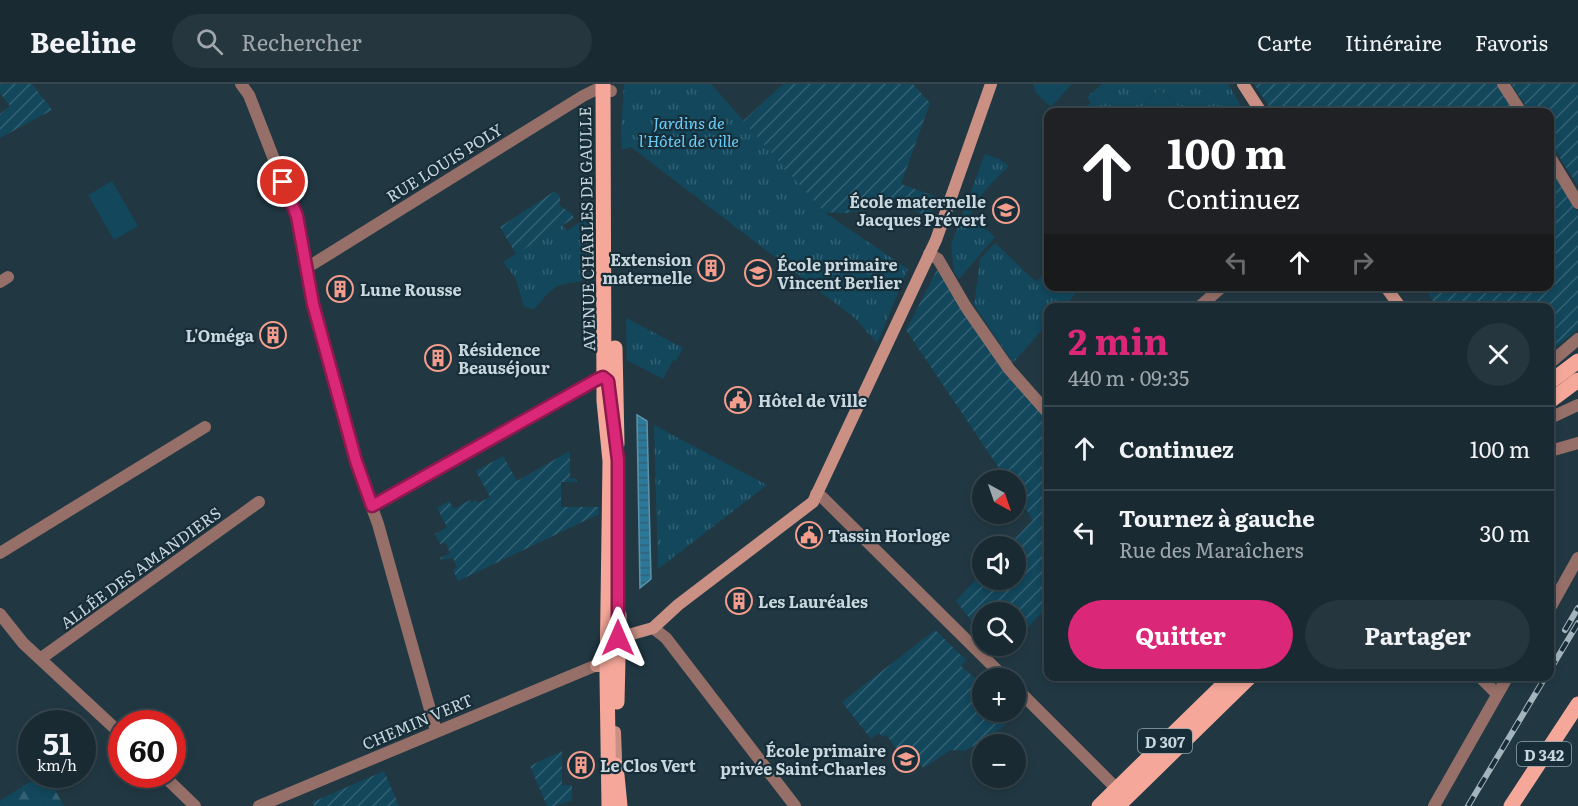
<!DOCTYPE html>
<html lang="fr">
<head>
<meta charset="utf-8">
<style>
	body { margin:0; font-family:Literata,serif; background:#26363e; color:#f1f3f6; height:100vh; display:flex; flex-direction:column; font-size:22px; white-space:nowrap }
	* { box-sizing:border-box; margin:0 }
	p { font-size:20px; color:#9fa7ac }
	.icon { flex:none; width:33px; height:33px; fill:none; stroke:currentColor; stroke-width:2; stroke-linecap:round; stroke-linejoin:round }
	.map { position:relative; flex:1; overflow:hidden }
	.panel { position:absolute; left:1044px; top:219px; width:510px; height:378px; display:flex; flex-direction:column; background:#192a32; border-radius:12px; box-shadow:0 3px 9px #0003,0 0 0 2px #37464d }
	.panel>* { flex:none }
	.top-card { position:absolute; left:1044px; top:24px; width:510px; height:183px; border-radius:12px; box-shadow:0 3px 9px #0003,0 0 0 2px #37464d; background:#202124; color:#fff; overflow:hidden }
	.needle { width:39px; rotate:140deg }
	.fabs { position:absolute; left:972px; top:386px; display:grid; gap:12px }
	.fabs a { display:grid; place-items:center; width:54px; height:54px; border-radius:50%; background:#192a32; box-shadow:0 3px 9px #0003,0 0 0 2px #37464d; font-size:30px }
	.speed { position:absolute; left:18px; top:626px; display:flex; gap:12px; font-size:30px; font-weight:700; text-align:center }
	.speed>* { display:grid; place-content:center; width:78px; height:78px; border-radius:50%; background:#192a32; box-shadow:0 3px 9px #0003,0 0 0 2px #37464d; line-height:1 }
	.speed small { font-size:15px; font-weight:400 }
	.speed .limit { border:9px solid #d22; background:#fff; color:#111 }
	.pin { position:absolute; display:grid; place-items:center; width:51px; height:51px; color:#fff; margin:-26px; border:3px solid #fff; border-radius:50%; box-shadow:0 2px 6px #0007 }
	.me { position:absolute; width:66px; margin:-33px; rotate:0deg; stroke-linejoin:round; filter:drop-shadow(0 0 4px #0008) }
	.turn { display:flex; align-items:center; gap:21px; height:126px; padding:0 24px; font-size:27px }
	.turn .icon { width:78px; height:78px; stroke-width:2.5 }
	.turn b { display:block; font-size:42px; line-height:51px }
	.lanes { display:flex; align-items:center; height:57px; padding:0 24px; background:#0003; justify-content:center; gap:30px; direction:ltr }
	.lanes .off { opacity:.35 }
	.round { display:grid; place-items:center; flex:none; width:63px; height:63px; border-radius:32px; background:#26363e }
	.summary { display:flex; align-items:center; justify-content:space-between; height:102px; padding:0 24px }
	h1 { font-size:36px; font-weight:700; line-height:45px; color:#db2777 }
	.button { display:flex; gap:12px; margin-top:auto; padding:12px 24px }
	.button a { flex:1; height:69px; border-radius:36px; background:#db2777; color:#fff; font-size:24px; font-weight:700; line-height:69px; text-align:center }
	.button a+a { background:#26363e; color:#f1f3f6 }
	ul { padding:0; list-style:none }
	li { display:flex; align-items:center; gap:18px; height:84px; padding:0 24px; border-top:2px solid #37464d }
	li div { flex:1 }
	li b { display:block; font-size:22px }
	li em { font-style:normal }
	header { display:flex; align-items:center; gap:36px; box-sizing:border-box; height:84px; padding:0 30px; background:#192a32; border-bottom:2px solid #37464d }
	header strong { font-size:28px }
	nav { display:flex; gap:33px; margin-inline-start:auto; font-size:21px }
	.search { width:420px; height:54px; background:#26363e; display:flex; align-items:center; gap:15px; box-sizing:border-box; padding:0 21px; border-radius:33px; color:#9fa7ac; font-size:22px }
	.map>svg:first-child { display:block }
	.grass { fill:url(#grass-tufts) }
	.forest { fill:url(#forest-firs) }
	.garden { fill:url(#garden-furrows) }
	.pitch { fill:#12475c }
	.water { fill:url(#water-rules); stroke:#5b94ad; stroke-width:1.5 }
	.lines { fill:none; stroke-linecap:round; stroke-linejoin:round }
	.street { stroke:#956f68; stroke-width:12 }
	.secondary { stroke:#cb9084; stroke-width:12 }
	.primary { stroke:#f5a89a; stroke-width:15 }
	.rail-casing { stroke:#a4b4bc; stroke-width:6 }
	.rail { stroke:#172e39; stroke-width:4; stroke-dasharray:11; stroke-linecap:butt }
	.route-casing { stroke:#8e194d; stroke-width:15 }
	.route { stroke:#db2777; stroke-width:10 }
	.labels { text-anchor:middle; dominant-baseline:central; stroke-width:4.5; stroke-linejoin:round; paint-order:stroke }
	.shield { fill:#172e39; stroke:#94a4ac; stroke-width:1.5 }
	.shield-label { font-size:15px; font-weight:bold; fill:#c9d7de }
	.park-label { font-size:16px; font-style:italic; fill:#6bcffb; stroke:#172e39 }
	.street-label { font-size:16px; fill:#c9d7de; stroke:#172e39 }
	.poi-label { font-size:16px; font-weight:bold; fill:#c9d7de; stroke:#172e39; text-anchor:start }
</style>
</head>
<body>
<header>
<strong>Beeline</strong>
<div class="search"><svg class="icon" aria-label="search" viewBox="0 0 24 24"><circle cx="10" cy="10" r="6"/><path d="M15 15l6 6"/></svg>Rechercher</div>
<nav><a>Carte</a><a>Itinéraire</a><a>Favoris</a></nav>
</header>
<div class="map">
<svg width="1578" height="722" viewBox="0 0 1578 722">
	<defs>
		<pattern id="grass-tufts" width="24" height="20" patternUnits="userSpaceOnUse" patternTransform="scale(1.5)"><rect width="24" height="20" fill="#12475c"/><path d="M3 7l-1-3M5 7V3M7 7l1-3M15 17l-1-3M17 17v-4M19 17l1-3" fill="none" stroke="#336173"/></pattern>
		<pattern id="forest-firs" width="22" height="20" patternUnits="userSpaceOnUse" patternTransform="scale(1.5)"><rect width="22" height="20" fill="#12475c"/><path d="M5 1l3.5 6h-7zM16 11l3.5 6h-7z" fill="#336173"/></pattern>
		<pattern id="garden-furrows" width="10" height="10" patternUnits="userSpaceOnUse" patternTransform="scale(1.5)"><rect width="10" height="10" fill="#12475c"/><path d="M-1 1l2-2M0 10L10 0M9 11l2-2" fill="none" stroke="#336173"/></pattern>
		<pattern id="water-rules" width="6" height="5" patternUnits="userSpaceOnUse" patternTransform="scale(1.5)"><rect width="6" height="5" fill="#2c7898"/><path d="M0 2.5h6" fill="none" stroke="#326276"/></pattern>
	</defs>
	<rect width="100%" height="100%" fill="#213843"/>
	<path class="grass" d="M624,0H711L824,128L908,185L877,259L856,235L631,63L622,66L621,49Z
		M1102,0H1228L1243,25L1239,28H1185L1159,5L1138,28H1081L1091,18L1087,13Z
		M985,70L999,75L1009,82C995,96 976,112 971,132L995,153L959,195L954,188L951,160Z
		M591,131L595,133L596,142L591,151L586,194C577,201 568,197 558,202C547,207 542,218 534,225L524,223L516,195L503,178L562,141L567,147Z
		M995,159L1036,198L1048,185V202L1082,203L1063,223L1048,224V239L1013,279L974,221L980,175Z
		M626,234L683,264L676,277L673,276L663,295L627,276Z
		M654,341L767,401L658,485Z"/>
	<path class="forest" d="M42,690H46L64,722H0V717Z"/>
	<path class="garden" d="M0,0H32L52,26L0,54V30L10,22L0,9Z
		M783,0H913L930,19L901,100L937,113L930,133L884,115C864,129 847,131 824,128L743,37Z
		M1254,0H1496L1514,28H1273Z
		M1511,0H1578V102L1550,58V28H1530Z
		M1550,83L1578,128V245L1550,268V224L1437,223L1424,203L1550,202Z
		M555,107L560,113V122L571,129L574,134L516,170L500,143Z
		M937,186L1014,296L1048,335V522L1016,556V528H982V550L956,517L982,489V495H1016V462H1008L1033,436L1016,409V396H1007L906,246Z
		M570,367V394L577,395V398H561V423H599V430L458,497L453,486L457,484L453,474L441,476L440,474L450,469L445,458L440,460L435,450L447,443L437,424L449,417L454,425L470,416L472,419L476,416L478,419L490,413L476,387L503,372L517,397Z
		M935,546L966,576L961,582L979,598L977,600L982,606L977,612L982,618V627H992L1006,641L965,667L951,666L923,684L921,680L914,686L886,651L883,653L879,649L871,655L842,618Z
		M562,667V701H572V716L555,722H547L530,682Z
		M384,687L399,722H314L313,718Z"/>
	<path class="pitch" d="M1033,0H1072L1051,23L1036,9Z
		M1159,5L1185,28H1138Z
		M112,97L138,142L114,156L88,111Z"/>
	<path class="water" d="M637,331L647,337L651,495L640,504Z"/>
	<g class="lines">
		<path class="street" d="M241,0L249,11L296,132L313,220L355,377L378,440L436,647
			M1503,0L1521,28
			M1550,73L1578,119
			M929,170L938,175L966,223L1009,285L1048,329
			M305,183L313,180L583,12L595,6L611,7
			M0,198L8,193
			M1198,224L1223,202
			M1550,279L1578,255
			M1550,334L1578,321
			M1550,367L1578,359
			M816,410L822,413L1005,594
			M372,422L593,298
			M0,469L205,343
			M1550,524L1578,474
			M0,530L23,559L122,651
			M653,544L666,554L795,722
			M40,575L259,418
			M1479,592L1497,610
			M1016,604L1123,711
			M162,690L195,722
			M259,722L604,578
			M1434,722L1508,592"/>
		<path class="secondary" d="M1243,0L1261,28
			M1385,202L1401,224
			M614,549L618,554L653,544L678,521L813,418L936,156L991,0
			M596,582H605L611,586L612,589
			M615,648L616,674"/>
		<path class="primary" d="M603,0L604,317L610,377L607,591L609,722
			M615,264L617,360
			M1550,298L1578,277
			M1550,317L1578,296
			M617,618L619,531
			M616,681L620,722
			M1099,722L1232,592
			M1118,722L1251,592
			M1511,722L1578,620"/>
		<defs>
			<path id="rail" d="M1565,546L1578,524
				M1550,586L1578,539
				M1468,722L1546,592"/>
		</defs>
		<use href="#rail" class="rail-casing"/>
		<use href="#rail" class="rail"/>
	</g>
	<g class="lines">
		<defs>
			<path id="route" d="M283,98L297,132L313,220L356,377L372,422L596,296L603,293L608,297L618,376V554"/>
		</defs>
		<use href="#route" class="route-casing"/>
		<use href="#route" class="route"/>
	</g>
	<defs>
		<symbol id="school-ring" viewBox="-11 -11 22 22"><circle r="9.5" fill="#172e39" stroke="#f49d8d" stroke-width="1.5"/><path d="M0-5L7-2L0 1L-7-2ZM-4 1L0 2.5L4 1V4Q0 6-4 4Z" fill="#f49d8d"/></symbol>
		<symbol id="building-ring" viewBox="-11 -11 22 22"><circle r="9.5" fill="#172e39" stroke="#f49d8d" stroke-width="1.5"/><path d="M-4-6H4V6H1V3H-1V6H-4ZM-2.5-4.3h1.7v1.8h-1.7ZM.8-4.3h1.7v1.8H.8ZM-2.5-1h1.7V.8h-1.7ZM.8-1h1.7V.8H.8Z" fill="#f49d8d"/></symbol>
		<symbol id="civic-ring" viewBox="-11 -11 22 22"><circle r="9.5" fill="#172e39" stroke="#f49d8d" stroke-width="1.5"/><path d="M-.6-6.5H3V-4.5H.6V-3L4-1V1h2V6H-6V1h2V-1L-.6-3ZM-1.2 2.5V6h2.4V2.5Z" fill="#f49d8d"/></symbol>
	</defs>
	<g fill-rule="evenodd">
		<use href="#school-ring" x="991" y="111" width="30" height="30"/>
		<use href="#building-ring" x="696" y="169" width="30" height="30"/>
		<use href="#school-ring" x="743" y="174" width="30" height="30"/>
		<use href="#building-ring" x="325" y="190" width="30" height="30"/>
		<use href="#building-ring" x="258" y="236" width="30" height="30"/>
		<use href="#building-ring" x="423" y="259" width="30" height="30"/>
		<use href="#civic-ring" x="723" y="301" width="30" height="30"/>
		<use href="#civic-ring" x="794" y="436" width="30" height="30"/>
		<use href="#building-ring" x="724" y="502" width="30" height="30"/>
		<use href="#school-ring" x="891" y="660" width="30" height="30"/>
		<use href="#building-ring" x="566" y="666" width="30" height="30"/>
	</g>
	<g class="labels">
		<g class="shield">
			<rect x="1138" y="645" width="54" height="24" rx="4.5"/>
			<rect x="1517" y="658" width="54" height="24" rx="4.5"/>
		</g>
		<g class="shield-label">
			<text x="1165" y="657">D 307</text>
			<text x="1544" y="670">D 342</text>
		</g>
		<g class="park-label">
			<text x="689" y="38">Jardins de<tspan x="689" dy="18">l'Hôtel de ville</tspan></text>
		</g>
		<g class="street-label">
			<text transform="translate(444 78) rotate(-32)">RUE LOUIS POLY</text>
			<text transform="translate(586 145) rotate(-91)">AVENUE CHARLES DE GAULLE</text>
			<text transform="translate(140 483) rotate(-36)">ALLÉE DES AMANDIERS</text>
			<text transform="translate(417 637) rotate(-23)">CHEMIN VERT</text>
		</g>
		<g class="poi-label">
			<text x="986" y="117" text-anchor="end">École maternelle<tspan x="986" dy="18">Jacques Prévert</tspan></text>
			<text x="692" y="175" text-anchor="end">Extension<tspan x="692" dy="18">maternelle</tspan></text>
			<text x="777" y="180">École primaire<tspan x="777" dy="18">Vincent Berlier</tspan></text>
			<text x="360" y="205">Lune Rousse</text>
			<text x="254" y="251" text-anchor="end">L'Oméga</text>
			<text x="458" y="265">Résidence<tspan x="458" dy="18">Beauséjour</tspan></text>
			<text x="758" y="316">Hôtel de Ville</text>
			<text x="828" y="451">Tassin Horloge</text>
			<text x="758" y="517">Les Lauréales</text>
			<text x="886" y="666" text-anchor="end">École primaire<tspan x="886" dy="18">privée Saint-Charles</tspan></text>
			<text x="600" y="681">Le Clos Vert</text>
		</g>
	</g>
</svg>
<div class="fabs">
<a><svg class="needle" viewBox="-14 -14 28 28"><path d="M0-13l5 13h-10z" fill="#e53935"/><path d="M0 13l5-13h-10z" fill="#9fa7ac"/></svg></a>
<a><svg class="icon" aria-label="sound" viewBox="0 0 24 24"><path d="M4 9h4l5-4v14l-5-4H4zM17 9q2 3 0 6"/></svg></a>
<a><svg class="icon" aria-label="search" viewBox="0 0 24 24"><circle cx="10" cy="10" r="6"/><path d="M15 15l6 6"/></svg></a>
<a>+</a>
<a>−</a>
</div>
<div class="speed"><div>51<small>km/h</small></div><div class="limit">60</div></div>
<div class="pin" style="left:283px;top:98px;background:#d93025"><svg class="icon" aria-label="arrive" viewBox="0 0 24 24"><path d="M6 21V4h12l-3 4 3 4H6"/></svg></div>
<svg class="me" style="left:618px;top:554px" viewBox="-20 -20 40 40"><path d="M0-17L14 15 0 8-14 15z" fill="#db2777" stroke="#fff" stroke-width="4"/></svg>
<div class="top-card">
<div class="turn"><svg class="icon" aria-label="ahead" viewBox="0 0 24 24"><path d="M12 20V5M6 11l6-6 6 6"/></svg><div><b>100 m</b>Continuez</div></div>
<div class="lanes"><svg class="icon off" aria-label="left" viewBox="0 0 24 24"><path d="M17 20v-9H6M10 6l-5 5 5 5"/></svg><svg class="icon" aria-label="ahead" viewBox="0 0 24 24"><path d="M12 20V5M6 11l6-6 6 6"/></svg><svg class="icon off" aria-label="right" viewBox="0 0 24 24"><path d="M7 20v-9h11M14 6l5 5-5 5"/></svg></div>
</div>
<section class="panel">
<div class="summary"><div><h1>2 min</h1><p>440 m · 09:35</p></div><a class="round"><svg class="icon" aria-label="close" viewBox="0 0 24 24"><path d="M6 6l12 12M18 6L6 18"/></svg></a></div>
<ul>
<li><svg class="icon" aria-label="ahead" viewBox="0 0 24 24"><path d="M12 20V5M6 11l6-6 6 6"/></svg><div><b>Continuez</b></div><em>100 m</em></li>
<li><svg class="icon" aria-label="left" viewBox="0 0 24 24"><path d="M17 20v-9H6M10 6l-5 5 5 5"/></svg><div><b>Tournez à gauche</b><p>Rue des Maraîchers</p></div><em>30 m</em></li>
</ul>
<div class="button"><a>Quitter</a><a>Partager</a></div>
</section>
</div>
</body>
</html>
